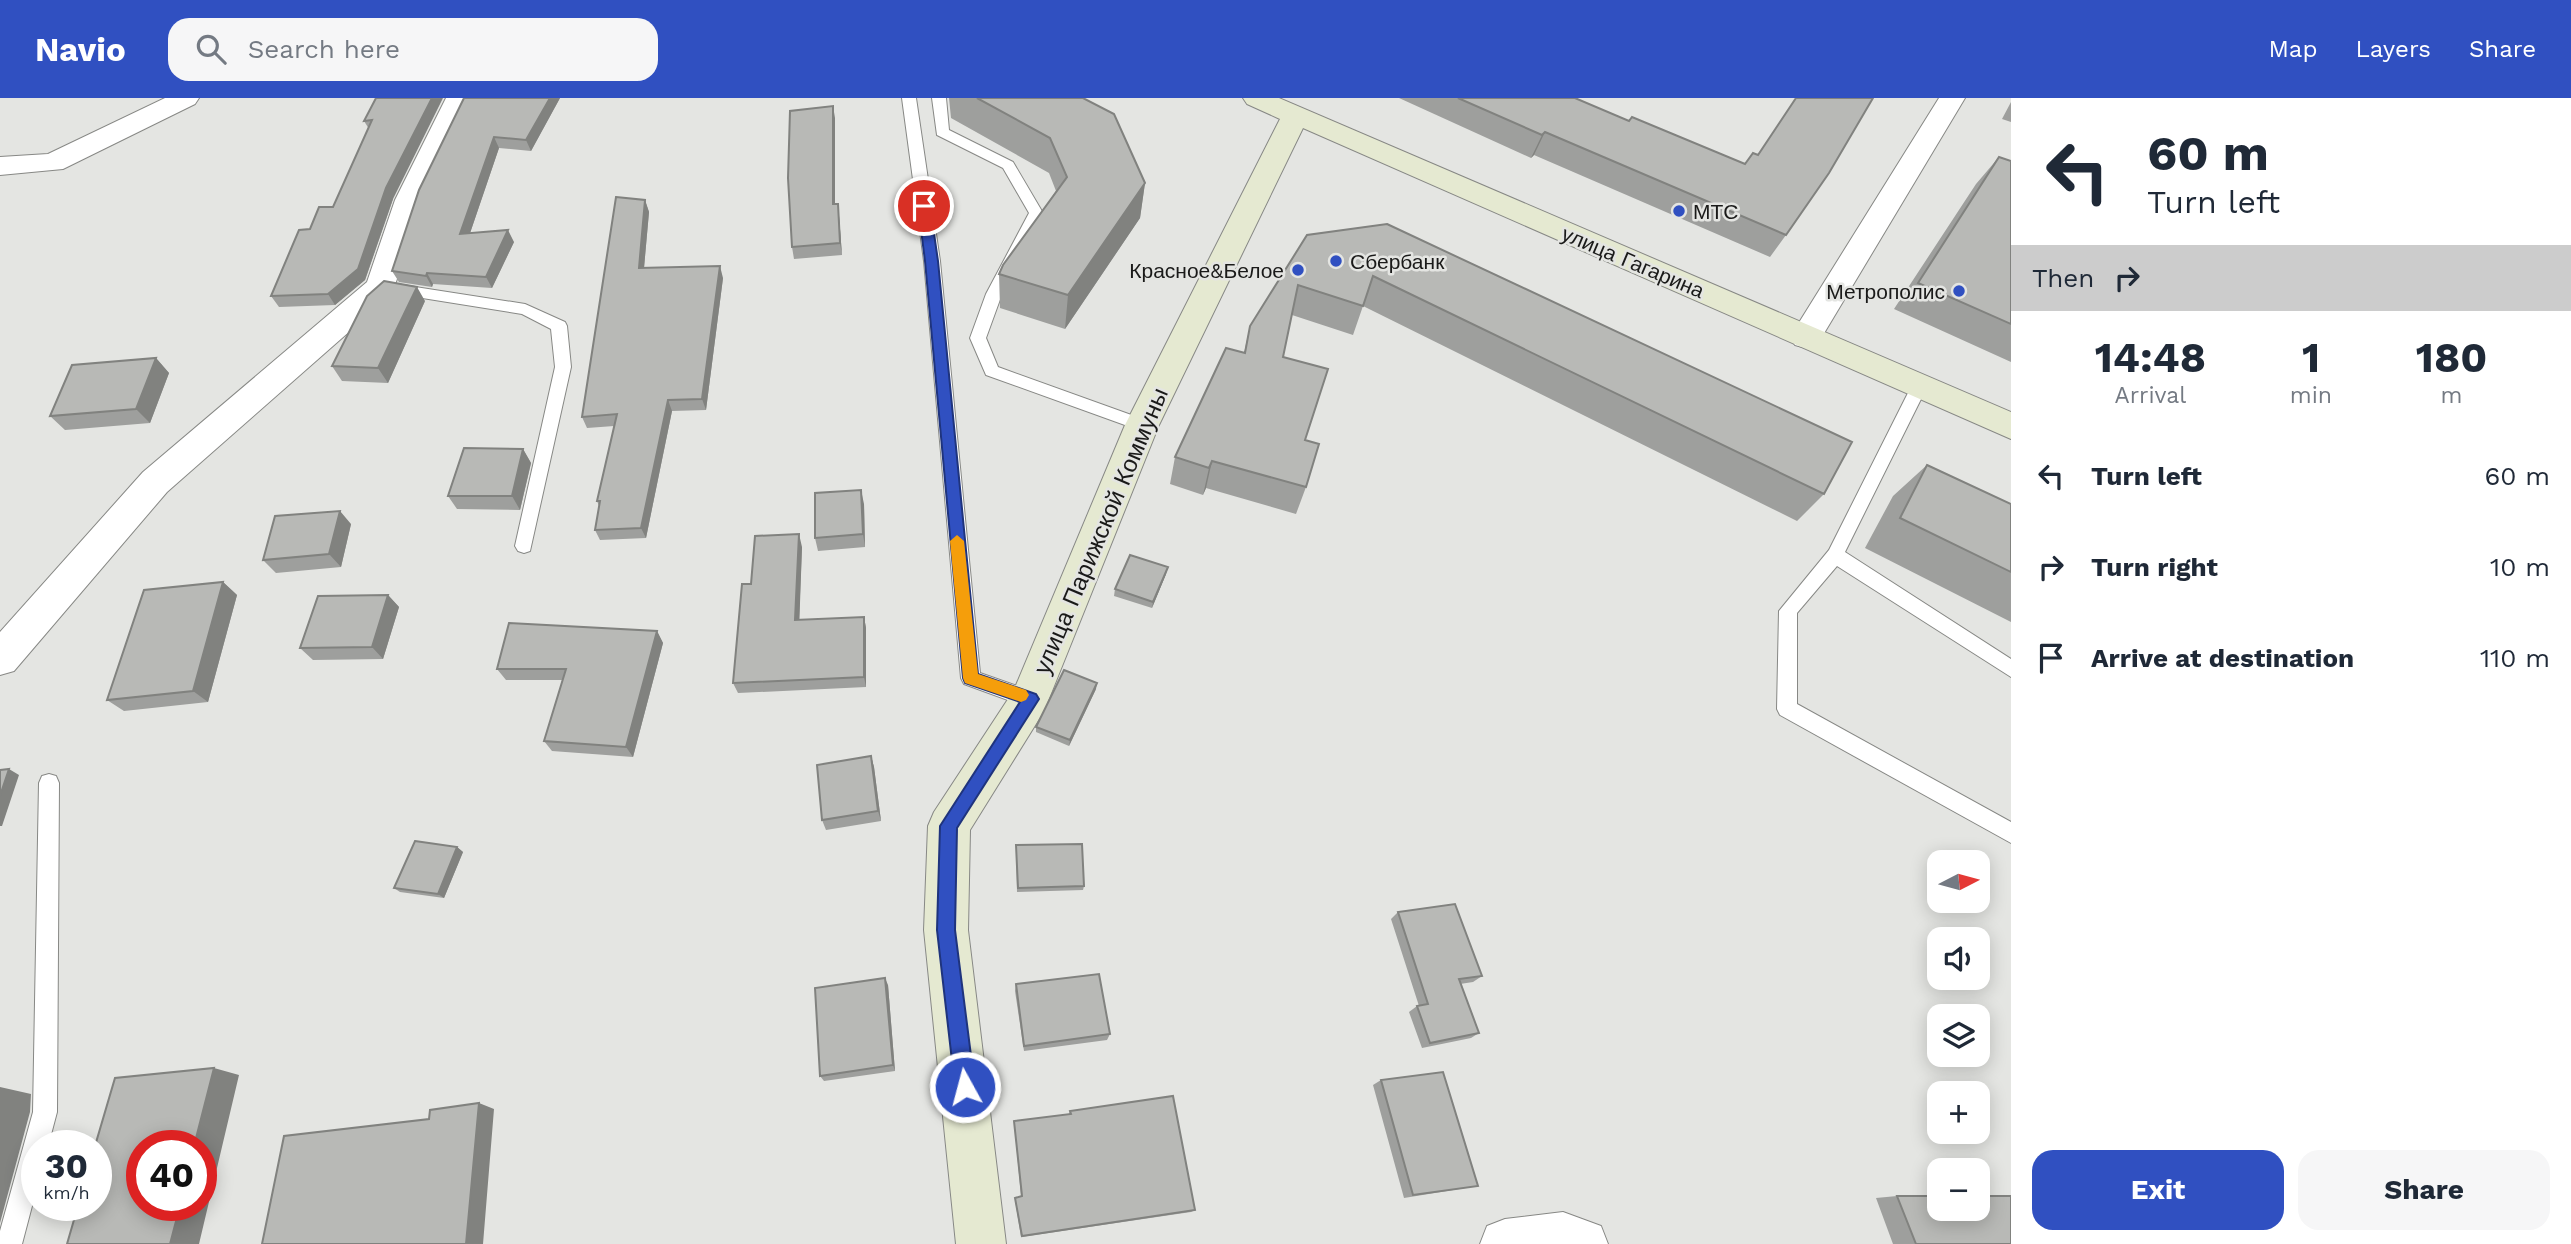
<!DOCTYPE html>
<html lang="en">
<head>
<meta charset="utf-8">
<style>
	body { margin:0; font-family:"Work Sans",sans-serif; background:#f6f6f7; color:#1f2937; height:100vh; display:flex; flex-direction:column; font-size:26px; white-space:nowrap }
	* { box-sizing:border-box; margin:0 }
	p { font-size:23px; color:#747a83 }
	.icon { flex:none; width:38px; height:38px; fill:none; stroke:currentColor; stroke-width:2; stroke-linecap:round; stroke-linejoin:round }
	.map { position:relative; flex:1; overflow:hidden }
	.sheet { display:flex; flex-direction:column; background:#fff; width:560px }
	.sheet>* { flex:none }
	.top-card { background:#fff; color:#1f2937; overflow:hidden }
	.needle { width:46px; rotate:84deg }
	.controls { position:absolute; left:1927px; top:752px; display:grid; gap:14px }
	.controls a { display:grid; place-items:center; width:63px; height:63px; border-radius:14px; background:#fff; box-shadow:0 4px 18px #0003; font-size:35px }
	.speed { position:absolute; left:21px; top:1032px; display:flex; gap:14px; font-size:35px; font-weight:700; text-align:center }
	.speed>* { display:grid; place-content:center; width:91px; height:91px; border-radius:50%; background:#fff; box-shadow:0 4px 18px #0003; line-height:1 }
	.speed small { font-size:18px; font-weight:400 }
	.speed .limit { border:10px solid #d22; background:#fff; color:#111 }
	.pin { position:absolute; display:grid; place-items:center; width:60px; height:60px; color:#fff; margin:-30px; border:4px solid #fff; border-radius:50%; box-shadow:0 2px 7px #0007 }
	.me { position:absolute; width:77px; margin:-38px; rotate:353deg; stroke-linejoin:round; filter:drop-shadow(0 0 5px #0008) }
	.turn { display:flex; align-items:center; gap:24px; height:147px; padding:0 21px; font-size:32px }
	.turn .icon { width:91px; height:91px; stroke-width:2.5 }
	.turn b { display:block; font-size:49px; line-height:60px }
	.then { display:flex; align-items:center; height:66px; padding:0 21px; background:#0003; gap:14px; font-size:26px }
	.eta { display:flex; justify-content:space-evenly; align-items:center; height:119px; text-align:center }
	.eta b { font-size:42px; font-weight:700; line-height:49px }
	.cta { display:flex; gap:14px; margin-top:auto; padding:14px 21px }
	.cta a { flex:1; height:80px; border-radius:21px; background:#3050c1; color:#fff; font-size:28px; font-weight:700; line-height:80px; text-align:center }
	.cta a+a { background:#f6f6f7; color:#1f2937 }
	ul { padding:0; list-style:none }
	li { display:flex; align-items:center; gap:21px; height:91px; padding:0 21px }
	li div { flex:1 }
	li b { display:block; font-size:26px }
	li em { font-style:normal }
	header { display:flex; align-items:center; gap:42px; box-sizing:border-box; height:98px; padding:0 35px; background:#3050c1; color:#fff }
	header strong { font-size:33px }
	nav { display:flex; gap:38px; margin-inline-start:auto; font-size:24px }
	.search { width:490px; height:63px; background:#f6f6f7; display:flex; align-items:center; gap:18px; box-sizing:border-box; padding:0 24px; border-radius:21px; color:#747a83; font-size:26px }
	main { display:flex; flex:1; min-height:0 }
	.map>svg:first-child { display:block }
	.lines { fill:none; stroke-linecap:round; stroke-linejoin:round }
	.lane-casing { stroke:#878885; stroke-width:2 }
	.street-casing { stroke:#878885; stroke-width:2 }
	.secondary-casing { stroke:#878885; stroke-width:2 }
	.lane { fill:#fff; fill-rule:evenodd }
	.street { fill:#fff; fill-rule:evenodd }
	.secondary { fill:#e5e9d1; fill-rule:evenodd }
	.wall { fill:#9e9f9d }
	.shaded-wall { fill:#81827f }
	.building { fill:#b8b9b6; stroke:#81827f; stroke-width:2 }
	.route { fill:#3050c1; stroke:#1f347d; stroke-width:2 }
	.slow { fill:#f59e0b }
	.poi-dot { fill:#3050c1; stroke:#e4e5e2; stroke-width:2.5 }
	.labels { text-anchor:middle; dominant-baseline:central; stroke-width:5; stroke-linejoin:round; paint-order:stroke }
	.far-poi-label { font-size:21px; fill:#1a1a19; stroke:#e4e5e2; text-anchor:start }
	.far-street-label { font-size:21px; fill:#1a1a19; stroke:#e4e5e2 }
	.street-label { font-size:24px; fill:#1a1a19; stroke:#e4e5e2 }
</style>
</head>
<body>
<header>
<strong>Navio</strong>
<div class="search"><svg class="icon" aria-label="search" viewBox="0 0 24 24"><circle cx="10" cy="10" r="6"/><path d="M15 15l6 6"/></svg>Search here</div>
<nav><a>Map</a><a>Layers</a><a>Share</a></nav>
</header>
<main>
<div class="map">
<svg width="2011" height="1146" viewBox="0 0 2011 1146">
	<rect width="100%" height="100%" fill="#e4e5e2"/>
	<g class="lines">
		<defs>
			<path id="lane" d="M902,0H916L940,163L980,575L1037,595L1040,601L1037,607L1030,610L964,586L961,580L924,163Z
				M932,0H946L949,32L1013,64L1043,115L1002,196L986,240L998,269L1148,323L1150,327L1148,331H1136L986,277L970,240L986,196L1029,115L1003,70L937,37Z
				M396,186L525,206L565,224L567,228L571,269L530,453L524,455L518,453L515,448L555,269L551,231L522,216L391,195L388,191Z
				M1919,283L1927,289L1845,454L2011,561V579L1837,468L1797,515V606L2011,724V745L1780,617L1777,611L1779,513L1829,452L1911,289Z
				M49,676L56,678L59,685L57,1014L48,1048H37V1089L22,1146H0V1133L33,1014L39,685L42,678Z"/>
			<path id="street" d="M165,0H199L195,6L63,71L0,77V59L48,56Z
				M446,0H472L423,102L392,196L167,394L14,573L0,577V534L143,374L367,184L395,102Z
				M1939,0H1965L1817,247L1806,250L1795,247L1790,239L1795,231Z
				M1563,1114L1601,1128L1608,1146H1480L1487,1128L1505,1121Z"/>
			<path id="secondary" d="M1243,0H1279L2011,314V341L1303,30L1159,327L1044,613L970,732L968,832L1006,1146H956L924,832L928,728L934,714L1014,592L1125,327L1280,21L1247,6Z"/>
		</defs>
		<use href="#lane" class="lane-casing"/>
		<use href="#street" class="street-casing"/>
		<use href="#secondary" class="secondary-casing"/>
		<use href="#lane" class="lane"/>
		<use href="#street" class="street"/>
		<use href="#secondary" class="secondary"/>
	</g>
	<path class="wall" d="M376,0L393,101L365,182L335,207L279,209L271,198L310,131L333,109L369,31L364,23Z
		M464,0H560L531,53L499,50L470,135L514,144L492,190L433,186L432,189L399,184L392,173Z
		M949,0H1083L1145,85L1140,120L1065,231L1000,210L999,176L1056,93L1049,75L951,20Z
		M1399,0H1575L1786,137L1770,159L1534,57L1531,60Z
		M2011,4V24L2002,21Z
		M835,20V106H838L839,118L842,157L794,161L792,149Z
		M1999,59L2011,63V264L1894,211L1976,86Z
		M645,102L649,114L644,170L723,180L706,312L672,313L646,440L600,442L595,432L599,408L597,403L614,328L587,330L582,319Z
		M1307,137L1824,396L1797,423L1363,208L1353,237L1292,217L1283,259L1305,342L1306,389L1296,416L1206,390L1203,397L1170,386L1175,359L1244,255L1250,228Z
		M425,203L388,285L342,283L332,268Z
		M156,260L169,275L150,325L65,332L50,318Z
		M523,351L531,365L520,412L457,411L448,398Z
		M1927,367L2011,406V524L1865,450L1893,398Z
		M864,406L865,449L818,453L815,440Z
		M351,426L341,469L276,475L263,462Z
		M802,449L799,522L864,519L866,530V589L738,595L733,585L751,486Z
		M1166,476L1152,510L1114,498L1115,491Z
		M223,484L237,497L208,604L124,613L107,602Z
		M388,497L399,509L383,561L313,562L300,550Z
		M657,533L663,545L633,659L552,653L544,643L563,582H506L497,571Z
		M1096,591L1069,648L1036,634V629Z
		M871,658L874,669L881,723L826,732L822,722Z
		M1016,747L1084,788L1083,792L1017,794Z
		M457,749L463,754L444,800L400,794L394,790Z
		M1398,814L1482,878L1473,884L1460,886L1479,935L1471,940L1422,950L1409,914L1417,908H1419L1391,821Z
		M1016,886L1110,936L1107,942L1024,953L1015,893Z
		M888,887L895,973L824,983L820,978Z
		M1381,982L1478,1088L1404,1100L1373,987Z
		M1070,1013L1195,1112L1191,1114L1021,1139L1015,1102V1100L1021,1098L1014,1023L1069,1016Z
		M1897,1098L2011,1146H1893L1876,1100Z"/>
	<path class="shaded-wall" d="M432,0H443L393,101L365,182L335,207L328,196L386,90Z
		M550,0H560L531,53L526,42Z
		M833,8L835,20V118L833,106Z
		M1545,34L1534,57L1531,60L1542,37Z
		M494,39L499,50L466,147L460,136Z
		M1145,85L1140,120L1065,231L1068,197Z
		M645,102L649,114L643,181L639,170Z
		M838,106L839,118L842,157L840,145Z
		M508,132L514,144L492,190L486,179Z
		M720,168L723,180L706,312L702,301Z
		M427,175L433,186L432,189L426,178Z
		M417,189L425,203L388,285L378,270Z
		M156,260L169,275L150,325L136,311Z
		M668,302L672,313L646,440L641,430Z
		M523,351L531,365L520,412L512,398Z
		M1212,363L1206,390L1203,397L1209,370Z
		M861,392L864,406L865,449L863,436Z
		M340,413L351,426L341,469L329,456Z
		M799,436L802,449L799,533L795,522Z
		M1168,469L1166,476L1152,510L1153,504Z
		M223,484L237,497L208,604L193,593Z
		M388,497L399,509L383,561L372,549Z
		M864,519L866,530V589L864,579Z
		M657,533L663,545L633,659L626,649Z
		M1097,585L1096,591L1069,648L1070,642Z
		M871,658L874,669L881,723L878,713Z
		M9,671L19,677L2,728H0V698Z
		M457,749L463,754L444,800L438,796Z
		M885,880L888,887L895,973L893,967Z
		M214,970L239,977L199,1146H170L180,1108H201V1048H194Z
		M0,989L31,996L30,1014L0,1125Z
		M479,1005L494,1011L483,1146H466Z"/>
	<path class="building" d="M376,0H432L386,90L358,171L328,196L271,198L299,132L310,131L319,109H333L372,22L364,23Z
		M464,0H550L526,42L494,39L460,136L508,132L486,179L427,175L426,178L392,173L419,92Z
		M977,0H1083L1114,16L1145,85L1068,197L999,176L1003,167L1067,79L1050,40Z
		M1458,0H1575L1629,23L1632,19L1745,66L1753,55L1758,57L1796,0H1873L1829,75L1786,137L1545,34L1542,37Z
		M833,8V106H838L840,145L792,149L788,80L790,13Z
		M1999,59L2011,63V226L1918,185Z
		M616,99L645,102L639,170L720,168L702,301L668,302L641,430L595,432L600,403H597L617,316L582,319Z
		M1387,126L1852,344L1824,396L1373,178L1363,208L1298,187L1283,259L1328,271L1305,342L1319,346L1306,389L1212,363L1209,370L1175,359L1226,250L1245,255L1250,228L1307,137Z
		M384,183L417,189L378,270L332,268L367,198Z
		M156,260L136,311L50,318L72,267Z
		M464,350L523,351L512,398H448Z
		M1927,367L2011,406V474L1900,420Z
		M861,392L863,436L815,440V395Z
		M340,413L329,456L263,462L275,418Z
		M799,436L795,522L864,519V579L733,585L742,486H751L755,438Z
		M1130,457L1168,469L1153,504L1115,491Z
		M223,484L193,593L107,602L144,492Z
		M388,497L372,549L300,550L318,498Z
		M509,525L657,533L626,649L544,643L566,571H497Z
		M1064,572L1097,585L1070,642L1036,629Z
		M871,658L878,713L822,722L817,667Z
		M9,671L0,698V672Z
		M415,743L457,749L438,796L394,790Z
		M1082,746L1084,788L1018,790L1016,747Z
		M1455,806L1482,878L1459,881L1479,935L1430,945L1417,908L1428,906L1398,814Z
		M1099,876L1110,936L1024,948L1016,886Z
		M885,880L893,967L820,978L815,890Z
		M214,970L194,1048H142V1108H180L170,1146H67L78,1108H96L95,1048L115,980Z
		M1443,974L1478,1088L1413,1097L1381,982Z
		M1173,998L1195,1112L1022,1138L1015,1100L1022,1098L1014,1023L1071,1016L1070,1013Z
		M479,1005L466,1146H262L284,1038L429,1021L430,1012Z
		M1897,1098H1939V1111H1978V1098H2011V1146H1916Z"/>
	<path class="route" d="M924,105L930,108L938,163L978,576L1036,596L1039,601L957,730L955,832L975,989L972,996L965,998L958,996L955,989L937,832L940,728L1020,604L965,585L963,580L925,163L918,108Z"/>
	<path class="slow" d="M957,437L964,443L978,576L1026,592L1029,597L1026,602L1021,604L971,587L965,585L963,580L950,443Z"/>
	<g class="poi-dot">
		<circle cx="1679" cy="113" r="7"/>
		<circle cx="1336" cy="163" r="7"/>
		<circle cx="1298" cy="172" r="7"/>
		<circle cx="1959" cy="193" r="7"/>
	</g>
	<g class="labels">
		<g class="far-poi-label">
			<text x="1693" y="113">МТС</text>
			<text x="1350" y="163">Сбербанк</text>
			<text x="1284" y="172" text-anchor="end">Красное&amp;Белое</text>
			<text x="1945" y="193" text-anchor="end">Метрополис</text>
		</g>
		<g class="far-street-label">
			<text transform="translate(1633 164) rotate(23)">улица Гагарина</text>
		</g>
		<g class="street-label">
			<text transform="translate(1101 433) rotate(-67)">улица Парижской Коммуны</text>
		</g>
	</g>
</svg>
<div class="controls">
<a><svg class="needle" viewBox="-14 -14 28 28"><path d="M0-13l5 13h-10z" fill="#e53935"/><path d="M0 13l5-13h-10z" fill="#747a83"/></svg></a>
<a><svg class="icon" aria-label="sound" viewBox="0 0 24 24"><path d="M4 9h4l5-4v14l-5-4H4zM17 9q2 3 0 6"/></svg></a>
<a><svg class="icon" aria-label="layers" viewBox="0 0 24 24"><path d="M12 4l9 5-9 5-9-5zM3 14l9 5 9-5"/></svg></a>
<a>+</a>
<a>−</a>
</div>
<div class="speed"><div>30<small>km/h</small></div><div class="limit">40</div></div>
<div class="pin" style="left:924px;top:108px;background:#d93025"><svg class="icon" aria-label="arrive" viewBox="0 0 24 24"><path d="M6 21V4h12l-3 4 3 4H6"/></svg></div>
<svg class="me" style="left:965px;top:989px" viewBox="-20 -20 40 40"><circle r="17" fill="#3050c1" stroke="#fff" stroke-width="3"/><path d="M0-11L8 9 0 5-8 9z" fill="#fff"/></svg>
</div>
<section class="sheet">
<div class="top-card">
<div class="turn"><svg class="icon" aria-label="left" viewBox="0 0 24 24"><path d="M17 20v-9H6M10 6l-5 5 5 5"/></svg><div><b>60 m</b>Turn left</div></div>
<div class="then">Then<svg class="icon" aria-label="right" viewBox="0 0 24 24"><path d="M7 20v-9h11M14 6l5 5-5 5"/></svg></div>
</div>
<div class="eta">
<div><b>14:48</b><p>Arrival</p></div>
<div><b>1</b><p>min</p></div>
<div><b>180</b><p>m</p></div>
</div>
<ul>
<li><svg class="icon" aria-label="left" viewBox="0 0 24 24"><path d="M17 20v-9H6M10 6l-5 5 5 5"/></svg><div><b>Turn left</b></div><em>60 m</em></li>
<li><svg class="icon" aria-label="right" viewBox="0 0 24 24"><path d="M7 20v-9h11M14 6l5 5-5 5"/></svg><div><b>Turn right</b></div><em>10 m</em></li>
<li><svg class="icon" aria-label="arrive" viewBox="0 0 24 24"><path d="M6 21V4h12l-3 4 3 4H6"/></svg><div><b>Arrive at destination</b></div><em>110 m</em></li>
</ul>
<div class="cta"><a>Exit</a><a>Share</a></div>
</section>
</main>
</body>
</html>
